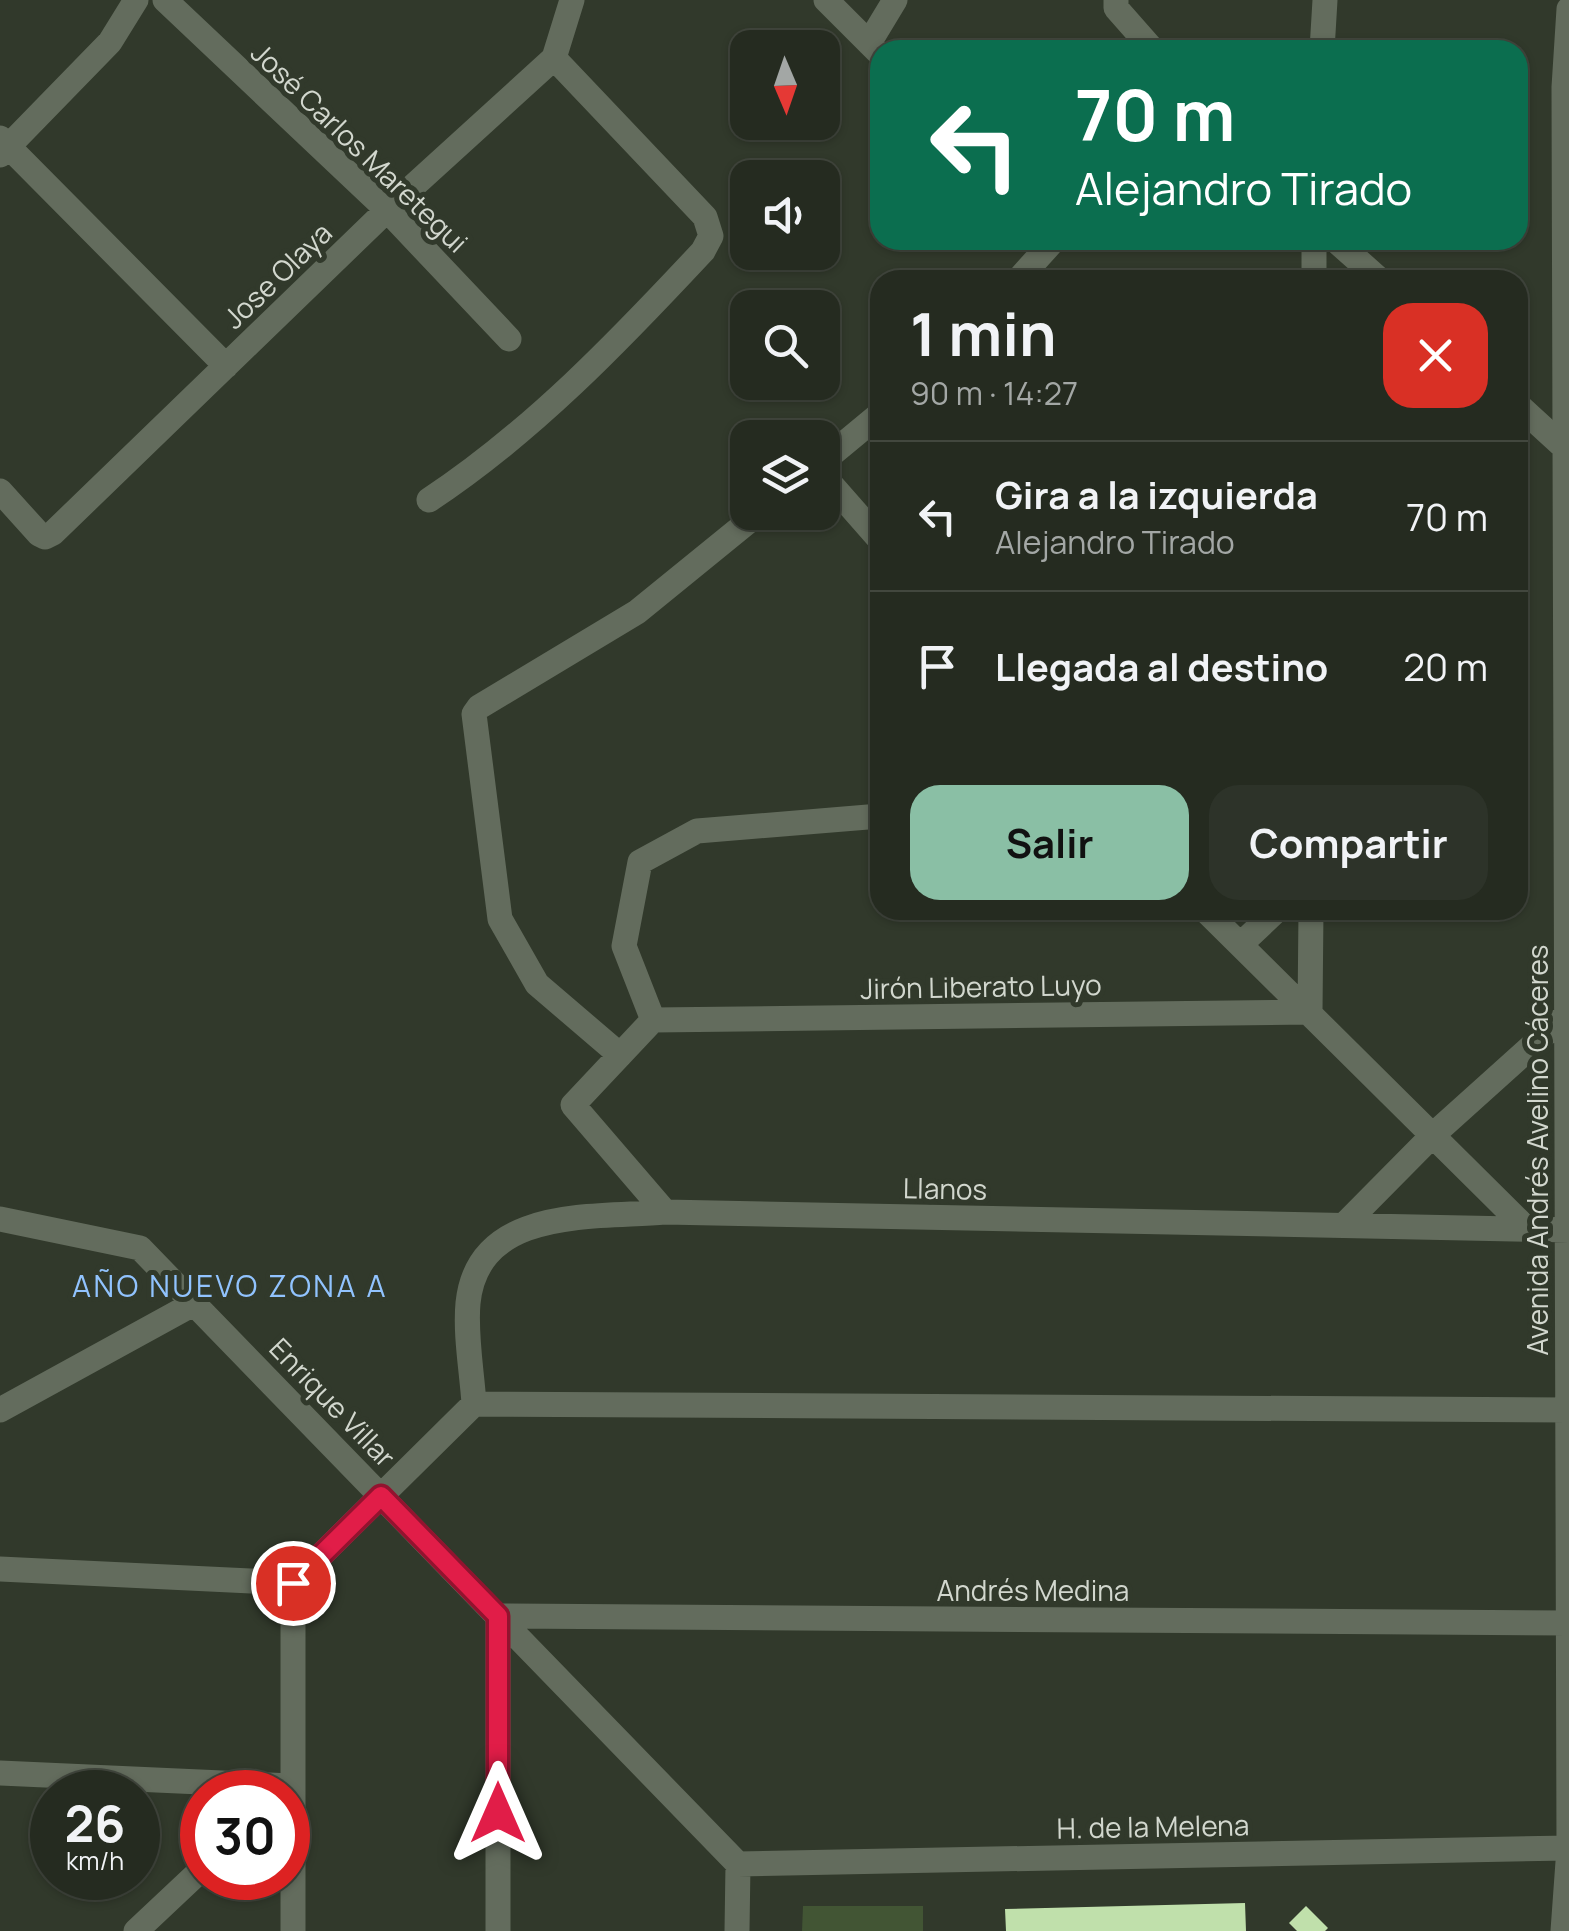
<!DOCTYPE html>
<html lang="es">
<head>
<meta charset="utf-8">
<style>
	body { margin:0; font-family:Manrope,sans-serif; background:#2d3329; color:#f1f3f6; height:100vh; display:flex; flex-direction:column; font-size:38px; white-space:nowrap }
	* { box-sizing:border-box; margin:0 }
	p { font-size:32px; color:#a3a7a5 }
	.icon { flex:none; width:55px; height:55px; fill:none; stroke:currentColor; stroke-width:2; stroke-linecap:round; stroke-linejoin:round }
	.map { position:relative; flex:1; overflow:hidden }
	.side { position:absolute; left:870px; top:270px; width:658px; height:650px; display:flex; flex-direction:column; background:#252b20; border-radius:30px; box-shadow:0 2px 8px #0004,0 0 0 2px #42473e }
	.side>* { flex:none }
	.guide { position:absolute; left:870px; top:40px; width:658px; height:210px; border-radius:30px; box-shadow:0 2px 8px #0004,0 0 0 2px #42473e; background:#0b6e4f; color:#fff; overflow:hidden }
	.needle { width:65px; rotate:178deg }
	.tools { position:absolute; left:730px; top:30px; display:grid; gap:20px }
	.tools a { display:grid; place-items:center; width:110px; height:110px; border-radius:20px; background:#252b20; box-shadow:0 2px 8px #0004,0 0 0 2px #42473e; font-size:50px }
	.speed { position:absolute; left:30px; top:1770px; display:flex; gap:20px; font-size:50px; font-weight:700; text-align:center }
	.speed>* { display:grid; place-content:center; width:130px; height:130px; border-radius:50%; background:#252b20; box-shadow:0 2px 8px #0004,0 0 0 2px #42473e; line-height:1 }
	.speed small { font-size:25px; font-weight:400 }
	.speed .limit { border:15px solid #d22; background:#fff; color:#111 }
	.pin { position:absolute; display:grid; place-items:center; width:85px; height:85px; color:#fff; margin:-42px; border:5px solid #fff; border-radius:50%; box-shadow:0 2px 10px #0007 }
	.me { position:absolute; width:110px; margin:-55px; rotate:0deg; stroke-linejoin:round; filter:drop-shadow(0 0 8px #0008) }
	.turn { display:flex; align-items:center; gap:35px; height:210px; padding:0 40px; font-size:45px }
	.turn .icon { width:130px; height:130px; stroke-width:2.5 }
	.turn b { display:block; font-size:70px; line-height:85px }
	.round { display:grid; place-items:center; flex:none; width:105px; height:105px; border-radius:30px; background:#2d3329 }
	.summary { display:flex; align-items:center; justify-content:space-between; height:170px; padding:0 40px }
	h1 { font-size:60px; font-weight:700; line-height:75px }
	.cta { display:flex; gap:20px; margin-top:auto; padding:20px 40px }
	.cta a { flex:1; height:115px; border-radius:30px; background:#8abfa5; color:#111; font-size:40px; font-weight:700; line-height:115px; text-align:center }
	.cta a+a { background:#2d3329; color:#f1f3f6 }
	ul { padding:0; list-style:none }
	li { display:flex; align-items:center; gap:30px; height:150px; padding:0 40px; border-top:2px solid #42473e }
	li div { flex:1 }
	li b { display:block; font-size:38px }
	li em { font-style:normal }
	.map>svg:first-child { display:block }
	.green { fill:#425534 }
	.building { fill:#c0e0ab }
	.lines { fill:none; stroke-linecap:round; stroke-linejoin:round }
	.minor { stroke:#636c5d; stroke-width:25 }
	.route-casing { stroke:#92132f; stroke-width:25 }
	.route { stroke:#e11d48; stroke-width:18 }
	.labels { text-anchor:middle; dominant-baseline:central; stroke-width:10; stroke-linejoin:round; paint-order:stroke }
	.street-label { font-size:28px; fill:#d2d7ce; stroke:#31392b }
	.neighbourhood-label { font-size:30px; letter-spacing:2.5px; fill:#91c3fe; stroke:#31392b }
</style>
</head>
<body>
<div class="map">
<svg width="1569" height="1931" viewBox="0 0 1569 1931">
	<rect width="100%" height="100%" fill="#31392b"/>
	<path class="green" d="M803,1906H923V1931H802Z"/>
	<path class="building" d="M1245,1903L1246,1931H1006L1005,1909Z
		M1306,1906L1328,1928L1325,1931H1297L1289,1923Z"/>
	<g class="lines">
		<path class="minor" d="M165,0L387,210L509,339
			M826,0L880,54
			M1116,0V8L1153,50
			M869,43L895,0
			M1322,50L1325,0
			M554,58L572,0
			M0,138L226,366
			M0,155L110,42L136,0
			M1335,240L1380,280
			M1018,280L1054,240
			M1314,280V240
			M1518,405L1565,448
			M822,462L880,414
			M822,474L880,540
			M0,491L39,534L45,537L53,533L387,210L554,58
			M429,500C532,432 619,341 703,251L711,236L705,217L554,58
			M1205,910L1526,1228
			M1241,944L1277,910
			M1310,1012L1311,910
			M653,1020L1310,1012
			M653,1020L624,946L640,862L697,831L880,816
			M653,1020L573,1105L665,1212
			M620,1055L537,984L500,919L474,714L479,707L637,612L760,512
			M0,1219L140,1248L738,1864
			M1344,1225L1434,1134L1564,1017
			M474,1404C472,1372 465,1335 468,1303C478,1206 594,1218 665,1212L1569,1230
			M474,1404L1568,1410
			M0,1410L195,1303
			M0,1569L293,1583
			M0,1773L291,1786
			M738,1864L1569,1848
			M136,1931L202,1869
			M293,1931V1583L474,1404
			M498,1931V1616L1568,1623
			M737,1931L738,1864
			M1563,1931L1569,1848L1564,87L1569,9"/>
	</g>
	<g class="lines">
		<defs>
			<path id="route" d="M293,1583L381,1496L498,1616V1813"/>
		</defs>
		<use href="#route" class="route-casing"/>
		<use href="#route" class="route"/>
	</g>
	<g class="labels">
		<g class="street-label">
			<text transform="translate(360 147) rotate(44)">José Carlos Maretegui</text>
			<text transform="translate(277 275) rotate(-44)">Jose Olaya</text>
			<text transform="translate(981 986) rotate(-1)">Jirón Liberato Luyo</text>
			<text transform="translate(1537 1150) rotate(-90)">Avenida Andrés Avelino Cáceres</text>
			<text transform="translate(945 1188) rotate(1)">Llanos</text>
			<text transform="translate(333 1402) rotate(46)">Enrique Villar</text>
			<text x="1033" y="1590">Andrés Medina</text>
			<text transform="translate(1153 1826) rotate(-1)">H. de la Melena</text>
		</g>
		<g class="neighbourhood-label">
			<text x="230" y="1285">AÑO NUEVO ZONA A</text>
		</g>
	</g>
</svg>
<div class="tools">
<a><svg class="needle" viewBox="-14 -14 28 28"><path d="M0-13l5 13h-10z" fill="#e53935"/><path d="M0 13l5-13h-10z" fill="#a3a7a5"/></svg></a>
<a><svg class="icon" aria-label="sound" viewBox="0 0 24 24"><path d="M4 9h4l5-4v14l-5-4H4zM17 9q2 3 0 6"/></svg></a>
<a><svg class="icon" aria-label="search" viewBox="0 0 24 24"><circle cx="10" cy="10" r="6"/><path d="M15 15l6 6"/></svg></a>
<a><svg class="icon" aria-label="layers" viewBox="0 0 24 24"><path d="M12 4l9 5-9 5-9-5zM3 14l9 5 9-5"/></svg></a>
</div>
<div class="speed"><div>26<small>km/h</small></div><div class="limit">30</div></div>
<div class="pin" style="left:293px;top:1583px;background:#d93025"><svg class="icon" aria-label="arrive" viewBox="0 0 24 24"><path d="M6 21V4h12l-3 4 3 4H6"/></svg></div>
<svg class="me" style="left:498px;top:1813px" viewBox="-20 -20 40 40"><path d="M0-17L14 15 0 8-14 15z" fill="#e11d48" stroke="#fff" stroke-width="4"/></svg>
<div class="guide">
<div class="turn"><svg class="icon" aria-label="left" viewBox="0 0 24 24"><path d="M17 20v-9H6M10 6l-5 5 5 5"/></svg><div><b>70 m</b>Alejandro Tirado</div></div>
</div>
<section class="side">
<div class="summary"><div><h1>1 min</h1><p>90 m · 14:27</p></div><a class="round" style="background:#d93025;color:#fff"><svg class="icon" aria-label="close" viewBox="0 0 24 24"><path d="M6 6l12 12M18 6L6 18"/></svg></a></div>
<ul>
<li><svg class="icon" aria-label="left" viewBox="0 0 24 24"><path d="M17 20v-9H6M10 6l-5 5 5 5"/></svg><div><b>Gira a la izquierda</b><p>Alejandro Tirado</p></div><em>70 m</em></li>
<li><svg class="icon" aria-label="arrive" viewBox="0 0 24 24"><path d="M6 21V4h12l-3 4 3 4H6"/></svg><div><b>Llegada al destino</b></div><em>20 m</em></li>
</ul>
<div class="cta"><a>Salir</a><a>Compartir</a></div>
</section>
</div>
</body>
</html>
